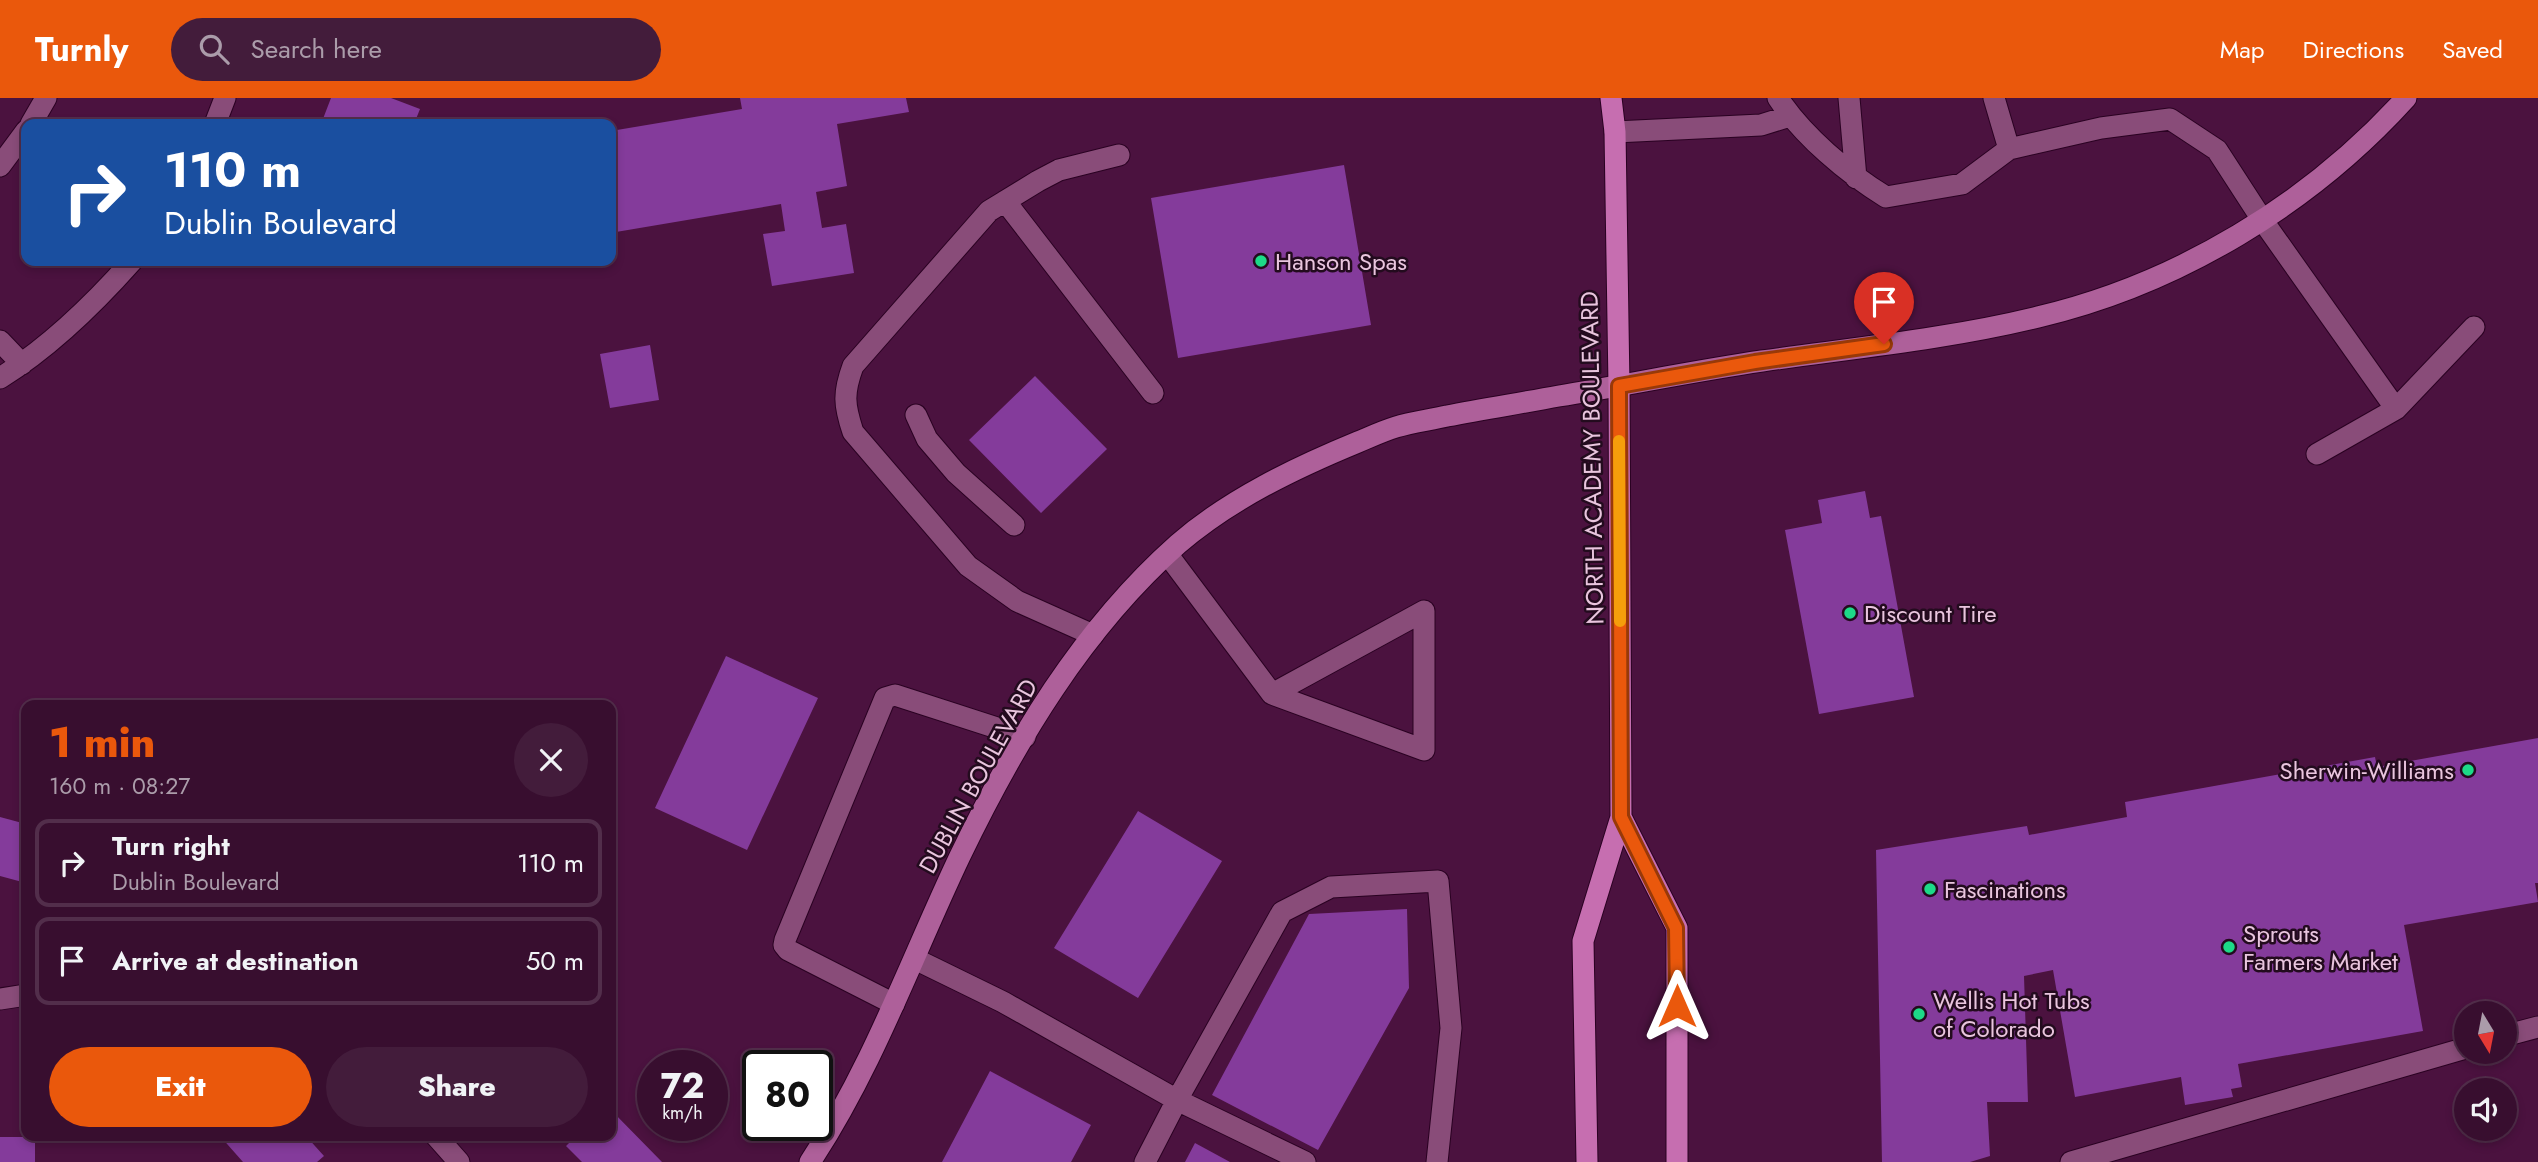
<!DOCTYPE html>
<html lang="en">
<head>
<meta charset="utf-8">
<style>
	body { margin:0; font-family:Jost,sans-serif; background:#431c3b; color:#f1f3f6; height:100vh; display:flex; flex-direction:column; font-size:26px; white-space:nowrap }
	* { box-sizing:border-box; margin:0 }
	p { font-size:23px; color:#ab9caa }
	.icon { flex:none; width:38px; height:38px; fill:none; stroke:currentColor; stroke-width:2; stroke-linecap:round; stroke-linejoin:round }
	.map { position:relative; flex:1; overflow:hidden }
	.sheet { position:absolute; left:21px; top:602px; width:595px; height:441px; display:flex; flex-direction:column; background:#380e2f; border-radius:14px; box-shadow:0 4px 10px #0003,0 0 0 2px #522e4b }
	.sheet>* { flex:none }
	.top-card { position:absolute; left:21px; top:21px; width:595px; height:147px; border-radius:14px; box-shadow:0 4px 10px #0003,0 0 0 2px #522e4b; background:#1a4fa0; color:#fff; overflow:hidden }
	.needle { width:46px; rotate:170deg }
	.tools { position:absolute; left:2454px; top:903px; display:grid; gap:14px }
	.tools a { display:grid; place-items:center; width:63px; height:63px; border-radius:50%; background:#380e2f; box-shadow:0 4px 10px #0003,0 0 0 2px #522e4b; font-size:35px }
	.speed { position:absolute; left:637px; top:952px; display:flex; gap:14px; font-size:35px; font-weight:700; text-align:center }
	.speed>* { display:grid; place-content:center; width:91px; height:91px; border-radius:50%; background:#380e2f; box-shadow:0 4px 10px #0003,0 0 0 2px #522e4b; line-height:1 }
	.speed small { font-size:18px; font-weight:400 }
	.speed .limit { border:4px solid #111; border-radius:10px; background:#fff; color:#111 }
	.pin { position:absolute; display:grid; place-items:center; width:60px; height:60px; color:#fff; margin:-72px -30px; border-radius:50% 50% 50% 0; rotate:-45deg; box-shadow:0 0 7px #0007 }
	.pin .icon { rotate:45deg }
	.me { position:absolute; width:77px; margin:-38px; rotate:0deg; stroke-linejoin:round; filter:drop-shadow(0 0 5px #0008) }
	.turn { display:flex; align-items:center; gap:24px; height:147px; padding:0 28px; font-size:32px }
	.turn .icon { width:91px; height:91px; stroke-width:2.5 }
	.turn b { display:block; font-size:49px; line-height:60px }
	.round { display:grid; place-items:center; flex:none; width:74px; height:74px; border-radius:37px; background:#431c3b }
	.summary { display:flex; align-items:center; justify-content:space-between; height:119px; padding:0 28px }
	h1 { font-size:42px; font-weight:800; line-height:52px; color:#ea580c }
	.button { display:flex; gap:14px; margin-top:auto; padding:14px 28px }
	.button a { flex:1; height:80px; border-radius:42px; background:#ea580c; color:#fff; font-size:28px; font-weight:800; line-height:80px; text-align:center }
	.button a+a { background:#431c3b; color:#f1f3f6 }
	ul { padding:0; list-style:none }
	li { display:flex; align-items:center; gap:21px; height:88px; margin:0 14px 10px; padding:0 14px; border:4px solid #522e4b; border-radius:14px }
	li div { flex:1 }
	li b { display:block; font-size:26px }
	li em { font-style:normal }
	header { display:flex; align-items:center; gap:42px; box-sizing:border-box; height:98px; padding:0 35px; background:#ea580c; color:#fff }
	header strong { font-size:33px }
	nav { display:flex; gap:38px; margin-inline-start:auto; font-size:24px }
	.search { width:490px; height:63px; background:#431c3b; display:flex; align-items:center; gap:18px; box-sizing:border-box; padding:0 24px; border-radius:38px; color:#ab9caa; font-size:26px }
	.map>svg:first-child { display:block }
	.building { fill:#843b9b }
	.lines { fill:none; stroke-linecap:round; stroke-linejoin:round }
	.minor-casing { stroke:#2a0222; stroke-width:23 }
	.major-casing { stroke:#2a0222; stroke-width:23 }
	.highway-casing { stroke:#2a0222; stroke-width:23 }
	.minor { stroke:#894c79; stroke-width:21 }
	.major { stroke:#ae609a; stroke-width:21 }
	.highway { stroke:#c66eb0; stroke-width:21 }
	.route-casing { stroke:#983908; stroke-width:18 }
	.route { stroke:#ea580c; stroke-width:12 }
	.slow { stroke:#f59e0b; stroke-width:12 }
	.poi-dot { fill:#1dd988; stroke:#230b1e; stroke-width:2.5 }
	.labels { text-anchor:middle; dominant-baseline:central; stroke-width:5; stroke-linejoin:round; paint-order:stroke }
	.poi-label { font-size:24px; fill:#e9c5de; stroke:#230b1e; text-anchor:start }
	.street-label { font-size:24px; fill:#e9c5de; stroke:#230b1e }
</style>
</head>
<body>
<header>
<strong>Turnly</strong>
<div class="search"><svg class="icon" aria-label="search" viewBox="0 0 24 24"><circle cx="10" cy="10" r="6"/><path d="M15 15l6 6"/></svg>Search here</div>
<nav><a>Map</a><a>Directions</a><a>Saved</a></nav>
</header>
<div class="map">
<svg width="2538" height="1064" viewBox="0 0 2538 1064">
	<rect width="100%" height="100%" fill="#4b123f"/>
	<path class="building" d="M331,0H391L420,11L414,26H321Z
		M740,0H906L909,14L837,26L847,88L816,94L822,130L846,126L854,175L772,188L763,136L785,133L781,106L616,134L611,104V33L742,11Z
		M1344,67L1371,227L1178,260L1151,100Z
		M650,247L659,302L610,310L600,256Z
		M1035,278L1107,351L1041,415L969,342Z
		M1865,393L1870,420L1881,418L1914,599L1819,616L1785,432L1822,425L1818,402Z
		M726,558L818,600L747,752L655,710Z
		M2538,640V785H2535L2538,804L2404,827L2423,933L2238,966L2242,989L2231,991L2233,999L2185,1007L2181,979L2075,999L2053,872L2024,878L2028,1004H1987L1990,1058L1970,1064H1882L1876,752L2027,728L2029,737L2127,719L2125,704L2375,659L2377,669Z
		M1138,713L1222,763L1138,900L1054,850Z
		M0,719L26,726V785L0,778Z
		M1407,811L1409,890L1318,1052L1212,997L1309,816Z
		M990,973L1091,1027L1071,1064H942Z
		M611,1012L662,1064H582L566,1048L576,1038H611Z
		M220,1038H306L324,1058L317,1064H243Z
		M0,1039H35V1064H0Z
		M1195,1045L1230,1064H1185Z"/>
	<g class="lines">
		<defs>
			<path id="minor" d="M1778,0C1803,38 1847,75 1886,99L1962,86L2009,51L2101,30L2170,21L2217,52L2263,123L2396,311
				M1849,0L1856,80
				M1994,0L2009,51
				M31,26L46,0
				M215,26L225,0
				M1615,34L1761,27L1790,18
				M0,68L26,33
				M1005,103L1153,295
				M0,243L22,266
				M0,280C50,249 93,207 132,163
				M916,317L927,341L956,375L1014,427
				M2317,356L2396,311L2474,229
				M1168,457L1272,596L1424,652V513L1272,596
				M1093,537L1017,503L968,468L853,334C844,307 843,295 853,268L989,113L1038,83L1059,72L1119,57
				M915,861L1003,904L1177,1002L1282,814L1331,789L1438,783L1451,930L1437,1064
				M0,901L26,897
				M894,906L788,852L784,847L785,842L885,600L895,597L1025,639
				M2504,938L2538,929
				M436,1038L459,1064
				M1145,1064L1177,1002L1305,1064
				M2071,1064L2466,950"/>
			<path id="major" d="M810,1064C873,969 911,861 960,758C1015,644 1082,531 1178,446C1230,401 1295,370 1358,344C1370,339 1383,333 1396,329C1412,324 1430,322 1447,318C1484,311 1521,305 1559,298C1626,287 1694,273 1762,263C1854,250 1948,241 2038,219C2178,186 2310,106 2406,0"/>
			<path id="highway" d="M1621,719L1677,830V1064
				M1587,1064L1583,843L1621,719L1619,288L1615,34L1611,0"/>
		</defs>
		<use href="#minor" class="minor-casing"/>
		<use href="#major" class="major-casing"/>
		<use href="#highway" class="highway-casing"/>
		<use href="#minor" class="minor"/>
		<use href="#major" class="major"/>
		<use href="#highway" class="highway"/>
	</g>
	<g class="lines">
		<defs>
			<path id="route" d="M1677,908L1676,830L1621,719L1619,288L1755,264L1884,246"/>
		</defs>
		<use href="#route" class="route-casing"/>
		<use href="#route" class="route"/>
		<path class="slow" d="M1619,343L1620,523"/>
	</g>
	<g class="poi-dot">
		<circle cx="1261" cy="163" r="7"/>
		<circle cx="1850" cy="515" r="7"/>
		<circle cx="2468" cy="672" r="7"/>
		<circle cx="1930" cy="791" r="7"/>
		<circle cx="2229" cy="849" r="7"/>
		<circle cx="1919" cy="916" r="7"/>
	</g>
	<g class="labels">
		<g class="poi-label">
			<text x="1275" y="163">Hanson Spas</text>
			<text x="1864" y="515">Discount Tire</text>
			<text x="2454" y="672" text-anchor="end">Sherwin-Williams</text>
			<text x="1944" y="791">Fascinations</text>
			<text x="2243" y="835">Sprouts<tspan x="2243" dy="28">Farmers Market</tspan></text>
			<text x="1933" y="902">Wellis Hot Tubs<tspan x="1933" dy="28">of Colorado</tspan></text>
		</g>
		<g class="street-label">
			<text transform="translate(1592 360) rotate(-91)">NORTH ACADEMY BOULEVARD</text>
			<text transform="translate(978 678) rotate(-61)">DUBLIN BOULEVARD</text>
		</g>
	</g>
</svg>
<div class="tools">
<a><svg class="needle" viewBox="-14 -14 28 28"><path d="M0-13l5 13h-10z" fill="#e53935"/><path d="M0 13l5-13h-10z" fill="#ab9caa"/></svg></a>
<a><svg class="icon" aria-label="sound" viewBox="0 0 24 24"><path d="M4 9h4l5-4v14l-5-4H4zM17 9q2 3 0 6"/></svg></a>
</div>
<div class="speed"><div>72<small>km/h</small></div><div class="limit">80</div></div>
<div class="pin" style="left:1884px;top:246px;background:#d93025"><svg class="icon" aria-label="arrive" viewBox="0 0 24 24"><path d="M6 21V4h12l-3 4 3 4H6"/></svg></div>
<svg class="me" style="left:1677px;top:908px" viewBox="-20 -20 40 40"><path d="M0-17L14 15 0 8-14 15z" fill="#ea580c" stroke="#fff" stroke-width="4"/></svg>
<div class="top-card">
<div class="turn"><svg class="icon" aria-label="right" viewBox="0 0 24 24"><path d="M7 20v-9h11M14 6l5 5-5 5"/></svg><div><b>110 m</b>Dublin Boulevard</div></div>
</div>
<section class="sheet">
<div class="summary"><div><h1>1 min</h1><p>160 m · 08:27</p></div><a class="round"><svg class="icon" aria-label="close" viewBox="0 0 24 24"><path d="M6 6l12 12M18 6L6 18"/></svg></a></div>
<ul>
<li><svg class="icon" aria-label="right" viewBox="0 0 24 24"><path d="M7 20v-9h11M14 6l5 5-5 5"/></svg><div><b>Turn right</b><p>Dublin Boulevard</p></div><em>110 m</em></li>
<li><svg class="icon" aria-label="arrive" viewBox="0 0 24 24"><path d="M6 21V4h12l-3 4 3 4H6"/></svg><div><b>Arrive at destination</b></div><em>50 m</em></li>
</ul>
<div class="button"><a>Exit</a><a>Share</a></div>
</section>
</div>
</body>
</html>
